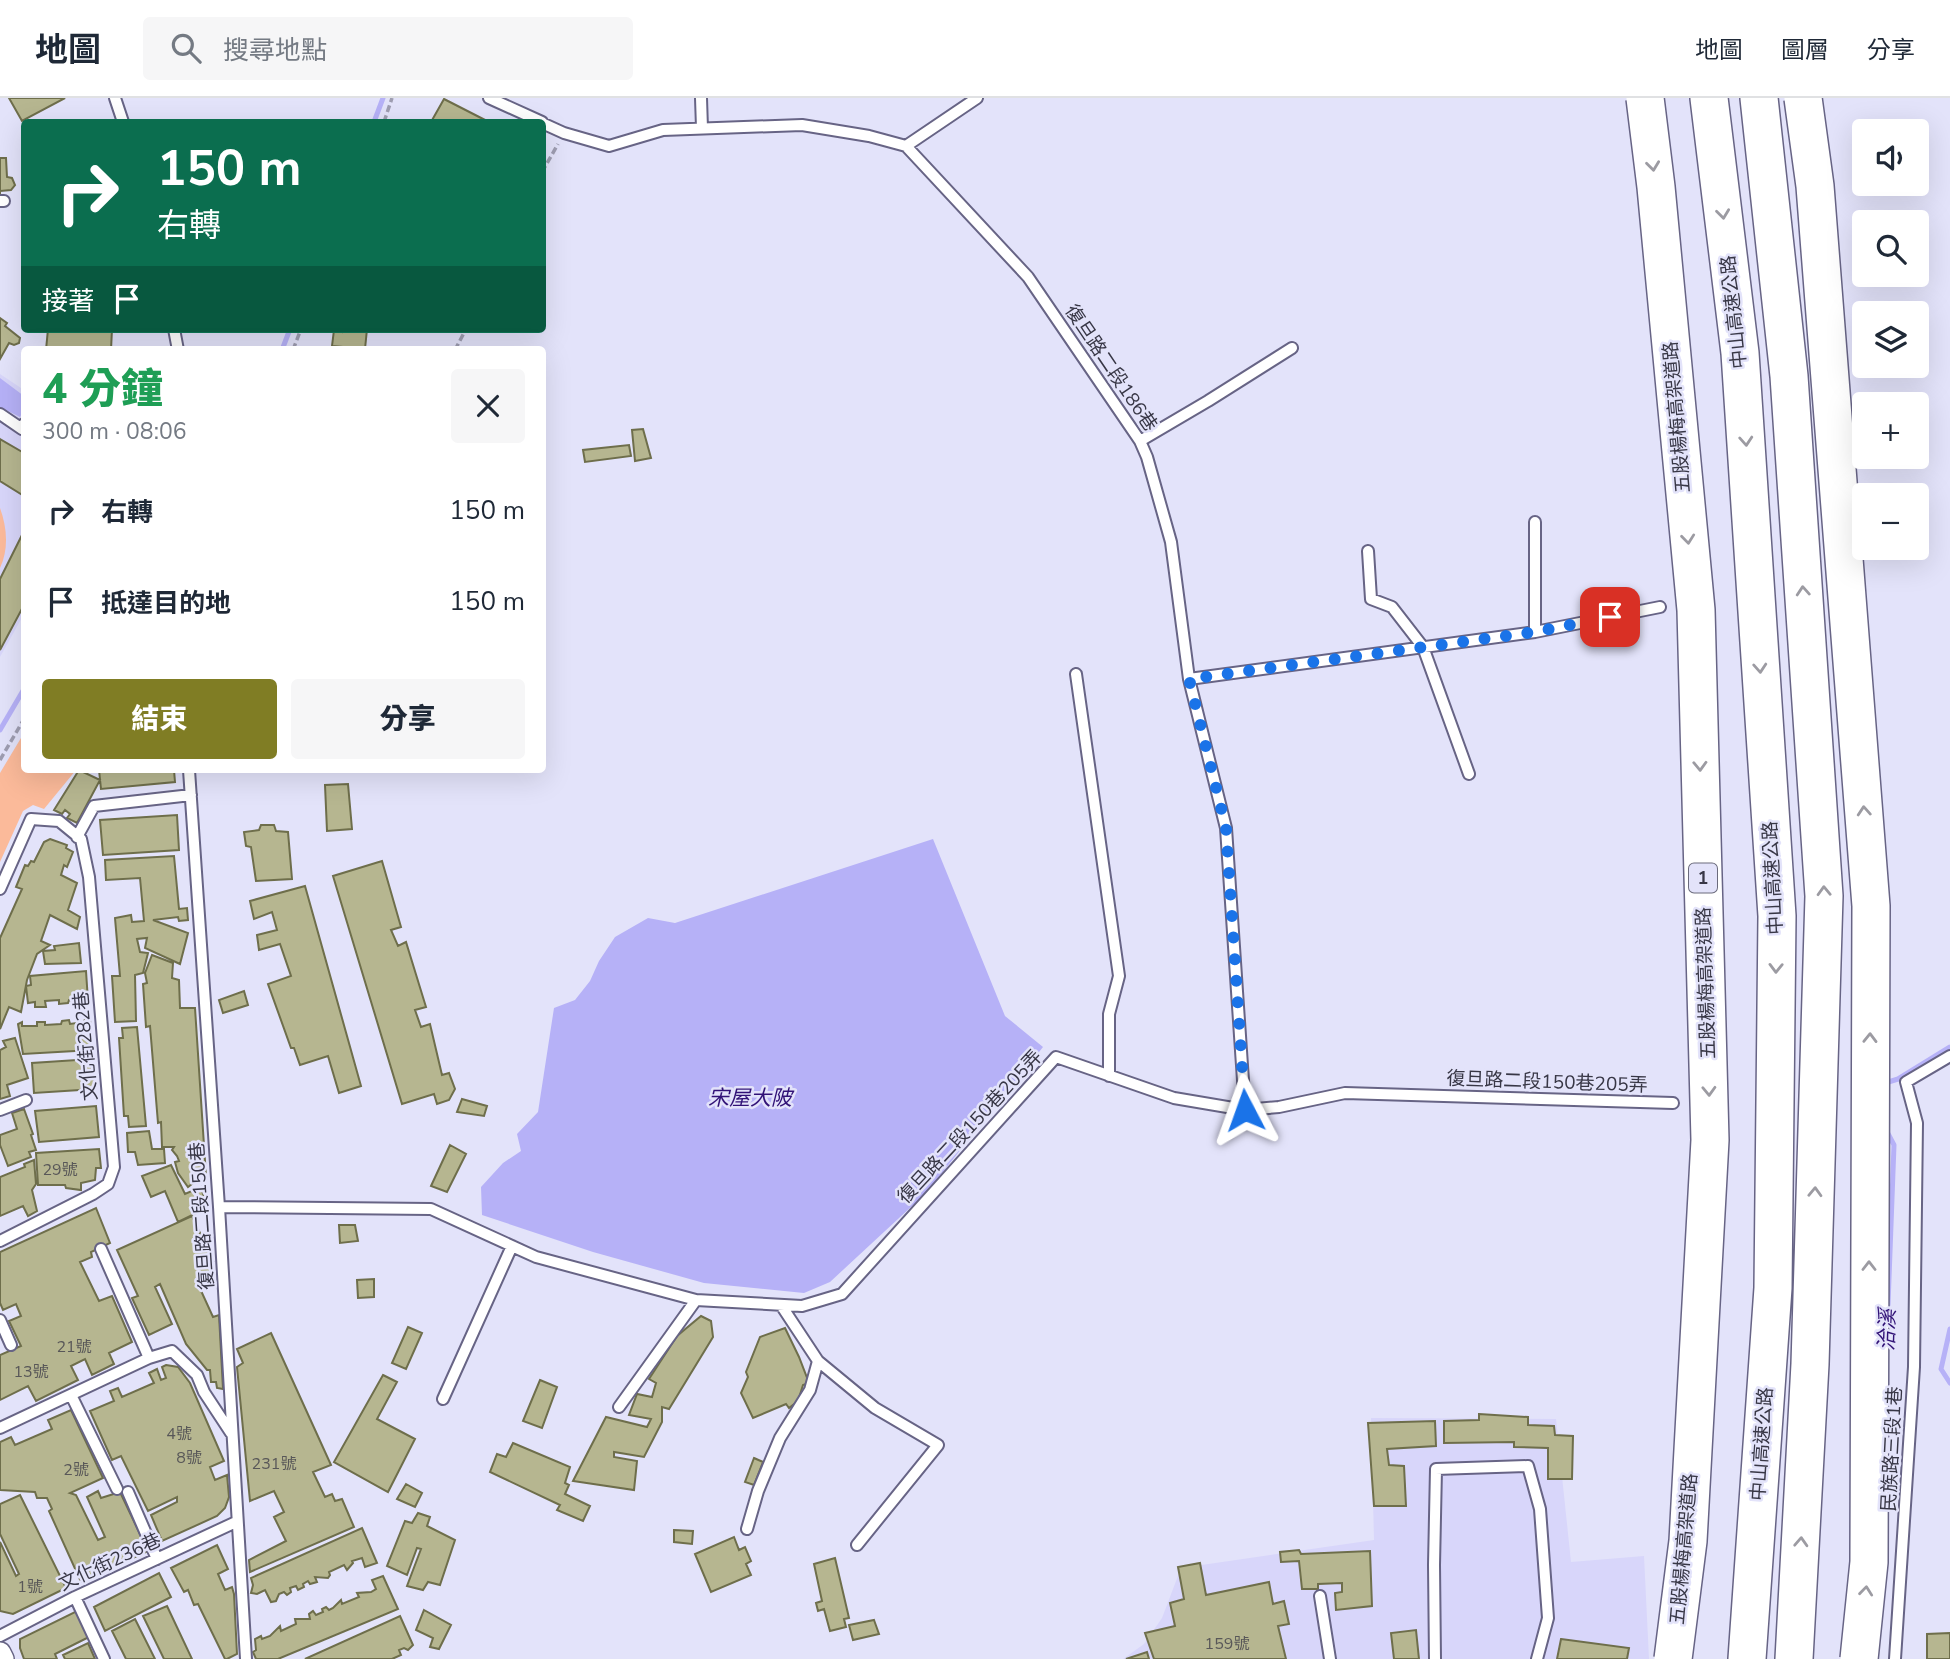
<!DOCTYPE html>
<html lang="zh-TW">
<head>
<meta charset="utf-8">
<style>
	body { margin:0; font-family:"Nunito Sans","Noto Sans TC",sans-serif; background:#f6f6f7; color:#1f2937; height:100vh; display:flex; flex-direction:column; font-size:26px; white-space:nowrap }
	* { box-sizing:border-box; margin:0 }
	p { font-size:23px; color:#747a83 }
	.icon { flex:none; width:38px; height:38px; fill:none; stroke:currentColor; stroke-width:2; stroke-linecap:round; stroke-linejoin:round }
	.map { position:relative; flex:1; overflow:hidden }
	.sheet { position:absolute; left:21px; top:248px; width:525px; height:427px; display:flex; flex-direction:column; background:#fff; border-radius:7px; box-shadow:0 7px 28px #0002 }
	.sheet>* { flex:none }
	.guide { position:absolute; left:21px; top:21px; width:525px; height:214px; border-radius:7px; box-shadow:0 7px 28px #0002; background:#0b6e4f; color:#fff; overflow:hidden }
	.buttons { position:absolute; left:1852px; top:21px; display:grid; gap:14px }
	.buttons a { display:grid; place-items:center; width:77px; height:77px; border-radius:7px; background:#fff; box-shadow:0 7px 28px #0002; font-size:35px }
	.pin { position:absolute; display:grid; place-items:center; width:60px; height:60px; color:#fff; margin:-30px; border-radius:14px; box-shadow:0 4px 10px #0006 }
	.me { position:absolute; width:77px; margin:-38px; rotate:356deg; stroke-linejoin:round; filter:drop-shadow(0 0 5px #0008) }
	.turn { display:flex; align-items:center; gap:24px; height:147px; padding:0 21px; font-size:32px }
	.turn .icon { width:91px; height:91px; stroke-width:2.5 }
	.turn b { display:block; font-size:49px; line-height:60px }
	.then { display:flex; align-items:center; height:66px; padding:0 21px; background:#0003; gap:14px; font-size:26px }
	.round { display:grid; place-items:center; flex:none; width:74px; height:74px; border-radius:7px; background:#f6f6f7 }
	.headline { display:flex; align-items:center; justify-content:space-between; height:119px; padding:0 21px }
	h1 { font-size:42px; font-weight:800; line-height:52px; color:#1e9e55 }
	.button { display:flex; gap:14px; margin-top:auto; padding:14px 21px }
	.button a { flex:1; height:80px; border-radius:7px; background:#807d24; color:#fff; font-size:28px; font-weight:800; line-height:80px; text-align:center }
	.button a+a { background:#f6f6f7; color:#1f2937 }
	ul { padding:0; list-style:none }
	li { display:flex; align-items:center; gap:21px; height:91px; padding:0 21px }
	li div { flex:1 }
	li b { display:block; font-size:26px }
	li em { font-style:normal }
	header { display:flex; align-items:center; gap:42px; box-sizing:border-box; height:98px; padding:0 35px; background:#fff; border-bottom:2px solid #e0e1e3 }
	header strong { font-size:33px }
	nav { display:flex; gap:38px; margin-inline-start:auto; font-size:24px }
	.search { width:490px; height:63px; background:#f6f6f7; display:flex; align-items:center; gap:18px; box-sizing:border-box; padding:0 24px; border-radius:7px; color:#747a83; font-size:26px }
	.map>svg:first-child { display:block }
	.built { fill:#d8d6fa }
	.green { fill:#fbba9a }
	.water { fill:#b6b1f7 }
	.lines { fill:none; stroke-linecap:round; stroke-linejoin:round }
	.stream { stroke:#b6b1f7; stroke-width:5 }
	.building { fill:#b6b690; stroke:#6e6e4b; stroke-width:2 }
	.service-casing { stroke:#676485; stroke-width:14 }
	.minor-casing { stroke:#676485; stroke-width:24 }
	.motorway-casing { stroke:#676485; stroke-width:40 }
	.path { stroke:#9e9db1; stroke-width:3.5; stroke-dasharray:7 3.5; stroke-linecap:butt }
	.service { stroke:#fff; stroke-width:10 }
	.minor { stroke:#fff; stroke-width:21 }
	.motorway { stroke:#fff; stroke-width:37 }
	.motorway-bridge-casing { stroke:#676485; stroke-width:40; stroke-linecap:butt }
	.motorway-bridge { stroke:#fff; stroke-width:37 }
	.oneway { stroke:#9c9ba2 }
	.route { stroke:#1a73e8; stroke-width:12; stroke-dasharray:0 21.6 }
	.labels { text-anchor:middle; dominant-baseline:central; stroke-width:5; stroke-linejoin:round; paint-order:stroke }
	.number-label { font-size:16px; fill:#585758 }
	.shield { fill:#e3e3fa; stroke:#6b6b7c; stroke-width:2 }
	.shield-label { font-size:18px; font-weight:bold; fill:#383746 }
	.street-label { font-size:19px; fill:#383746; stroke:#e3e3fa }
	.water-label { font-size:21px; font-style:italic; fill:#311277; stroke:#e3e3fa }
</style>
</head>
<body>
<header>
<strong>地圖</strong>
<div class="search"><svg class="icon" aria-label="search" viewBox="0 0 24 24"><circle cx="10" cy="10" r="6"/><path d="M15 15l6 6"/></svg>搜尋地點</div>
<nav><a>地圖</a><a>圖層</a><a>分享</a></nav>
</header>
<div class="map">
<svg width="1950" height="1561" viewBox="0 0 1950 1561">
	<rect width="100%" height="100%" fill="#e3e3fa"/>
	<path class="built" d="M0,276L24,292V516L0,559Z
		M1371,1320L1556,1321L1571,1464L1644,1458L1649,1561H1123L1144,1546L1162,1520L1181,1470L1374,1442Z"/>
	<path class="green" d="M0,410C7,429 9,451 0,470Z
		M24,635V672H76L44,711L33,707L23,713L0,764V675Z"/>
	<path class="water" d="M0,280L24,298V312L20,319L0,309Z
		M933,741L1005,918L1043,949L925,1096L830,1184L804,1195L704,1185L593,1154L482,1117L481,1089L503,1065L521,1053L517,1036L538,1014L554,910L575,902L590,883L599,863L615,839L648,820L675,825Z"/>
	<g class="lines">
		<path class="stream" d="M374,24L383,0
			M282,252L290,231
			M0,632L24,591
			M1882,986L1898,981L1950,949
			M1885,1030L1894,1047L1888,1207
			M1950,1231L1941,1271L1950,1285"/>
	</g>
	<path class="building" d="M9,0H65L22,23Z
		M444,1L489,24H431Z
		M0,60H6L7,79L12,80L15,87L11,92L0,93V97Z
		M0,220L7,225L5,228L20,240L19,245L14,247L9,245L0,261Z
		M48,231H112L111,252H46Z
		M343,231H367L365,251L332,248L334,232L342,234Z
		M643,331L651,360L635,363L632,332Z
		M0,341L24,355V398L0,383Z
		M629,347L631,358L585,364L583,352Z
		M24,433V507L0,552V481Z
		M79,672L100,682L77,725L67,720L70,716L65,712L62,716L54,712Z
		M85,672H174L175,684L101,691L99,672Z
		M348,686L352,731L327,733L325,687Z
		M177,717L179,752L103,757L100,722Z
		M261,727H274L276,733L288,734L292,781L256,783L251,749L246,748L244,734L259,732Z
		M50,741L67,747L66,750L73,754L67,769L64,767L61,777L77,785L68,812L80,819L77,831L50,817L41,843L50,847L37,856L27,882L21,914L9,909L0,931V840L22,791L16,789L25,767L28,768L31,763L34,764L44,744Z
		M174,758L179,811L187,810L188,822L179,823L178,819L153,822L188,835L180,866L145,850L147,840L137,841L140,854L148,855L143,875L135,877L136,923L115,924L112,878H120L115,820L131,817L132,824L144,823L140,780L106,782L105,762Z
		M382,763L401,829L391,832L398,848L406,844L426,909L415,912L421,929L430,926L442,977L449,975L455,991L449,1002L437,1006L434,996L402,1006L333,778Z
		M305,788L361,988L339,995L328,958L300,967L294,950H291L268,886L291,878L280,846L259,852L257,837L277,832L272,814L254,821L250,803Z
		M79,845L81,865L45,866L43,853L55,852L54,848Z
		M152,857L173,865L172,880L179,882L180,910H195L206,1078L197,1077V1082L188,1089L178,1075L175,1064L179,1063L177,1058L172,1052L174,1049H162L161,1024L158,1025L150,928L146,929L143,886L147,885L145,875Z
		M86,873L88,903L69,902L68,905L59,906V902L45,903L46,909H35V904L28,905L26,888L31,887L30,878Z
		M244,893L248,907L223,915L219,902Z
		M85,921H90L92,952L23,956L18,926L22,924V928H37V924H45V927L61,926L62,923L69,922L70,926L84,924Z
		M137,929L146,1028L129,1029L128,1018H124L119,940H123L122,930Z
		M15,940L28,980L7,987L10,998L0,1001V952L6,949L3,943Z
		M92,961L95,991L34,995L32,965Z
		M462,1001L487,1008L484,1018L457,1014Z
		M96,1008L99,1039L39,1044L35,1013Z
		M24,1011L33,1036L31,1037L36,1052L29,1054L31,1059L8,1068L0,1047V1037L17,1031L12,1015Z
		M149,1033L152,1051H164L165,1065L138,1067L135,1054H128L127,1035Z
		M450,1047L466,1056L447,1094L431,1088Z
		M99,1051L101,1070H96L95,1082L81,1085V1092L66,1090L65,1087H38L36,1055Z
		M34,1062L36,1086L32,1092L37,1113L28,1118L23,1108L0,1118V1079L25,1069L24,1066Z
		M171,1067L185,1096L201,1089L207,1110L178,1124L165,1093L151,1099L142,1078Z
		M96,1110L110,1145L91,1154L92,1159L80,1164L99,1203L112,1198L132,1244L109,1255L114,1266L92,1277L85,1261L71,1268L78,1282L36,1303L28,1288L0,1302V1257L21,1248L9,1223L21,1218L16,1206L3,1212L0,1205V1154Z
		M192,1118L213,1163L210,1164L214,1176L197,1184L213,1219L219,1217L223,1291L217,1290L216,1284H211L210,1272H207L186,1246L160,1186L155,1189L172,1226L149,1237L132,1200L138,1198L117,1152Z
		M339,1127H355L358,1143L340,1145Z
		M374,1181V1199L358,1200L357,1182Z
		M701,1218L711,1223L713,1239L669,1311L662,1309V1324L644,1359L614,1354V1359L637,1363L634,1392L573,1383L606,1319L647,1329L651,1321L629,1317L637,1296L652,1299L656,1285L649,1281L677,1238Z
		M408,1229L422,1235L406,1271L392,1265Z
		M785,1230L799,1259L809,1285L803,1287L798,1303L789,1310L786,1306L753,1320L741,1295L748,1279L746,1274L760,1239Z
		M271,1235L331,1367L313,1374L325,1399L332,1396L335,1403L342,1401L354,1429L250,1474L249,1462L286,1443L274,1419L284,1414L274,1393L250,1403L237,1269L243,1265L237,1251Z
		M166,1267L178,1269L190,1285L224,1363L210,1369L215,1382L227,1377L229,1399L225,1410L217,1418L162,1443L151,1417L177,1404V1399L148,1413L121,1358L112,1362L90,1313L114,1303L110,1293L118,1290L122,1299L154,1285L149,1275L157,1271L161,1282L166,1280L162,1269Z
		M383,1277L397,1284L377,1321L415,1341L388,1394L334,1364Z
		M540,1282L557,1289L542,1330L523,1323Z
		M71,1312L103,1380L70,1395L76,1397L98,1442L105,1439L87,1399L98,1393L101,1400L120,1394L148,1453L81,1484L49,1413L52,1411L47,1400H37L35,1394L0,1392V1344L11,1339L15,1347L52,1331L48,1322Z
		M1479,1316L1528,1319V1327L1554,1328L1555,1337L1573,1338L1572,1381H1548V1350L1514,1349V1344L1444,1345V1323L1479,1322Z
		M1435,1323L1436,1348L1387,1351L1389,1367L1404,1368L1406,1408H1374L1368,1325Z
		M513,1345L570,1369L565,1385L569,1387L565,1396L590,1408L583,1423L557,1412L560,1407L490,1374L497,1356L506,1359Z
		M754,1360L763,1364L754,1387L745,1384Z
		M406,1386L422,1395L415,1409L397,1401Z
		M20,1397L66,1490L13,1516L0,1513V1444L16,1478L19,1476L0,1436V1406Z
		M418,1415L430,1419L427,1428L455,1442L440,1487L428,1484L423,1492L407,1488L421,1451L417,1450L407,1477L387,1468L405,1423L412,1425Z
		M362,1430L377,1465L365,1469L362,1460L352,1463L353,1465L347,1472L344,1467L329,1474L330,1477L328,1480L315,1479L317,1484L310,1486L308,1483L303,1486L304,1489L298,1492L296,1488L290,1490L291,1494L287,1497L284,1494L279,1496L276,1503L271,1504L265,1492L257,1496L251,1495L253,1487L251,1480Z
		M674,1432L693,1433L692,1446L674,1444Z
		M734,1439L739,1452L745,1449L751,1463L746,1466L751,1477L711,1494L695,1456Z
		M217,1447L228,1471L218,1476L225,1492L232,1489L234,1496L237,1556L227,1561H225L198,1506L194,1507L188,1492L184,1494L171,1470Z
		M1299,1452L1301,1456L1370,1453L1372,1508L1336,1512L1335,1495L1342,1494V1485L1318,1486V1491H1302L1299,1463L1281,1464L1280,1454Z
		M835,1460L849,1520L844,1521L846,1529L830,1533L824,1511L818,1513L816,1505L822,1503L814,1466Z
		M1200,1465L1206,1497L1269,1484L1273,1506L1284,1503L1289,1526L1278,1528L1286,1561H1154L1145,1535L1175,1528L1170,1505L1184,1501L1178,1469Z
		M159,1475L171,1499L105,1533L94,1509Z
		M383,1478L398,1511L278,1561H256L253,1554L256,1552L255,1541L261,1538L262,1541L270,1538L280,1528L281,1533L296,1526L295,1521H310L309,1516L313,1513L316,1517L323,1514L322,1511L326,1509L329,1512L333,1510L341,1502L342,1506L359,1499L357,1495L371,1494L376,1491L372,1482Z
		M167,1508L192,1561H164L143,1518Z
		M424,1512L451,1527L439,1551L430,1549L433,1540L416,1532Z
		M77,1513L89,1539L55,1556L57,1561H24L20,1550V1541Z
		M400,1518L413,1547L408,1552L404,1550L399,1552L401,1557L392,1561H305Z
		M135,1521L155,1561H126L112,1533Z
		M874,1522L879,1536L853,1542L849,1527Z
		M1416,1532L1419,1561H1394L1391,1535Z
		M1950,1535V1561H1927V1536Z
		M1561,1541L1629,1550L1627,1561H1557Z
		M88,1545L95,1561H65L63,1557Z
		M1147,1554L1149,1561H1126Z"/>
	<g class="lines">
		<defs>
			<path id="service" d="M115,0L123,24
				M489,0L542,24
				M701,0L702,30
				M542,25L564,35L609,48L663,32L802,27L869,38L906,48L1028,179L1140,343L1147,359L1171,444L1189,581L1226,730L1245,1012
				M906,48L977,0
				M0,103H4
				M174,231L178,252
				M0,316L22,331L24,326
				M1140,343L1208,303L1292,250
				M1368,453L1371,501L1392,509L1423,549L1469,676
				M1535,534V424
				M1076,576L1119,878L1109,916V978
				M1189,581L1535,534L1660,509
				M189,672L219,1109L246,1561
				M77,739L94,708L191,697
				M0,791L31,721L59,723L81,741L89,779L114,1069L108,1086L93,1096L0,1143
				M0,1012L26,1002
				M219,1109L431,1111L536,1159L696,1202L802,1208L842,1196L1056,959L1174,1000L1245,1012L1279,1009L1345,995L1673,1005
				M101,1151L149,1260
				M781,1207L818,1263L875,1310L938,1347L857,1447
				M0,1222L11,1247
				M71,1297L117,1391
				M443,1301L512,1148
				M619,1309L696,1202
				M0,1330L149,1260L172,1253L197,1277L204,1294L231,1335
				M128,1394L157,1461
				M747,1431L758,1393L780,1340L810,1292L818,1263
				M1320,1498L1330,1561
				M75,1499L104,1561
				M0,1538L75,1499L236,1424
				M1435,1561L1434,1467L1436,1371L1528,1368L1540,1411L1548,1520L1537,1561
				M1895,1561L1914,1269L1917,1025L1906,984L1950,958"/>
			<path id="minor" d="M0,1555L3,1561"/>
			<path id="motorway" d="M1709,0L1740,255L1777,818L1773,1190L1747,1561
				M1759,0L1789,278L1824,798L1810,1266L1794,1561"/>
		</defs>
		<use href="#service" class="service-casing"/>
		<use href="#minor" class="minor-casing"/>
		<use href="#motorway" class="motorway-casing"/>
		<path class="path" d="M384,24L392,0
			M542,74L558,46
			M293,252L301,231
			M455,252L466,231
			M0,662L24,621"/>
		<use href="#service" class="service"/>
		<use href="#minor" class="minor"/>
		<use href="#motorway" class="motorway"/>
		<defs>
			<path id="motorway-bridge" d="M1645,0L1656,89L1696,512L1710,1042L1688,1443L1673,1561
				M1803,0L1815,88L1871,808L1869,1464L1859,1561"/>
		</defs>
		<use href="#motorway-bridge" class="motorway-bridge-casing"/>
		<use href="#motorway-bridge" class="motorway-bridge"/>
	</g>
	<defs><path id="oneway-chevron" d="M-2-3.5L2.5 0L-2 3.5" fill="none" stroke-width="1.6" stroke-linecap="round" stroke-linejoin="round" transform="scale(1.75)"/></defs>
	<g class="oneway">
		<use href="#oneway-chevron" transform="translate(1653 68) rotate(83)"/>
		<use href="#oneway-chevron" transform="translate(1723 116) rotate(83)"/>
		<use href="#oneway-chevron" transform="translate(1746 343) rotate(86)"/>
		<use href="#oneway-chevron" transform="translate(1688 441) rotate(84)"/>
		<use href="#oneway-chevron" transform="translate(1803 493) rotate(-94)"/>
		<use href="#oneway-chevron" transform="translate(1760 570) rotate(86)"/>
		<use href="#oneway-chevron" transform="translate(1700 668) rotate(88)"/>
		<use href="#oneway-chevron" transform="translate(1864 713) rotate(-94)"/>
		<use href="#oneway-chevron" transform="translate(1824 793) rotate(-92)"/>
		<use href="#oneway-chevron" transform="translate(1776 870) rotate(91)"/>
		<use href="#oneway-chevron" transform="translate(1870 940) rotate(-89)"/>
		<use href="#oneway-chevron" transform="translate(1709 993) rotate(88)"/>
		<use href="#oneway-chevron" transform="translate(1815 1094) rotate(-88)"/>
		<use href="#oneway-chevron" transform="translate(1869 1168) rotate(-90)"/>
		<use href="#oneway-chevron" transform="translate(1801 1444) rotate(-87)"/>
		<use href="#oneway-chevron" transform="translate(1866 1493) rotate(-84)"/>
	</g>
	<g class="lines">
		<path class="route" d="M1245,1012L1226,730L1189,581L1535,534L1610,519"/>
	</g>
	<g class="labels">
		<g class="number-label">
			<text x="60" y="1072">29號</text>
			<text x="74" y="1249">21號</text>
			<text x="31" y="1274">13號</text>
			<text x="179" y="1336">4號</text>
			<text x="189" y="1360">8號</text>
			<text x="274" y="1366">231號</text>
			<text x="76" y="1372">2號</text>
			<text x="30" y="1489">1號</text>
			<text x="1227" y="1546">159號</text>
		</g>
		<rect class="shield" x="1689" y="765.5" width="28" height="29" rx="5"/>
		<g class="shield-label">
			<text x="1703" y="780">1</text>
		</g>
		<g class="street-label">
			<text transform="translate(1734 214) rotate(-96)">中山高速公路</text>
			<text transform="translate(1111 270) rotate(56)">復旦路二段186巷</text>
			<text transform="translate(1677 319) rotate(-95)">五股楊梅高架道路</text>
			<text transform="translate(1773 780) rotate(-93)">中山高速公路</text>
			<text transform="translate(1706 885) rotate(-92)">五股楊梅高架道路</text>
			<text transform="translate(86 948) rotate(-95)">文化街282巷</text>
			<text transform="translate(1547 984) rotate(2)">復旦路二段150巷205弄</text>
			<text transform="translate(970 1029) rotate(-47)">復旦路二段150巷205弄</text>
			<text transform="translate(202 1118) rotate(-94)">復旦路二段150巷</text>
			<text transform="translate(1762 1346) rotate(-86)">中山高速公路</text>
			<text transform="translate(1892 1351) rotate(-87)">民族路三段1巷</text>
			<text transform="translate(1684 1451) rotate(-85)">五股楊梅高架道路</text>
			<text transform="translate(110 1464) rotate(-25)">文化街236巷</text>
		</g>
		<g class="water-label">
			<text x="750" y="1000">宋屋大陂</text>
			<text transform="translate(1887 1232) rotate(-88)">洽溪</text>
		</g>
	</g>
</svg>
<div class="buttons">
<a><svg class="icon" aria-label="sound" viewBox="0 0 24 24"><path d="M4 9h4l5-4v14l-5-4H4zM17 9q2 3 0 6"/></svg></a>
<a><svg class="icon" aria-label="search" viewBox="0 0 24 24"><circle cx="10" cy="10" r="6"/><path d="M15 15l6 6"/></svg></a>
<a><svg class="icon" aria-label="layers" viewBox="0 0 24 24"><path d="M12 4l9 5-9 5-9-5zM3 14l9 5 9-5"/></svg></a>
<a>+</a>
<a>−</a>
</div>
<div class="pin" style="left:1610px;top:519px;background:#d93025"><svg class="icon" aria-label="arrive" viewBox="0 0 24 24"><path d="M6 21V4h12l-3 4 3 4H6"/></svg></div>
<svg class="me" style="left:1245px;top:1012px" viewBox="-20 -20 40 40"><path d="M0-17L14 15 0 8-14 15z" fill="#1a73e8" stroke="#fff" stroke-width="4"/></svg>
<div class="guide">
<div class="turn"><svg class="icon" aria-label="right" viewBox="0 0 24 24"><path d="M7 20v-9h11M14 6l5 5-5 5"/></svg><div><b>150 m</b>右轉</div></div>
<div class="then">接著<svg class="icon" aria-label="arrive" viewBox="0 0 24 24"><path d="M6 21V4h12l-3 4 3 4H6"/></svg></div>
</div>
<section class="sheet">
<div class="headline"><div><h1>4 分鐘</h1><p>300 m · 08:06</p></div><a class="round"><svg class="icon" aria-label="close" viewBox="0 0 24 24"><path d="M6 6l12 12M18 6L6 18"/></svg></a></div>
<ul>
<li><svg class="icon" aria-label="right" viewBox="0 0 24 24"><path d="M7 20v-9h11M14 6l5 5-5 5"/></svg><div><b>右轉</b></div><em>150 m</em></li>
<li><svg class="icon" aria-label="arrive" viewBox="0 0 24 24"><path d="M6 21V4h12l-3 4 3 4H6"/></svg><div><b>抵達目的地</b></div><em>150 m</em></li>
</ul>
<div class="button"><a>結束</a><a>分享</a></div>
</section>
</div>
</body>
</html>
